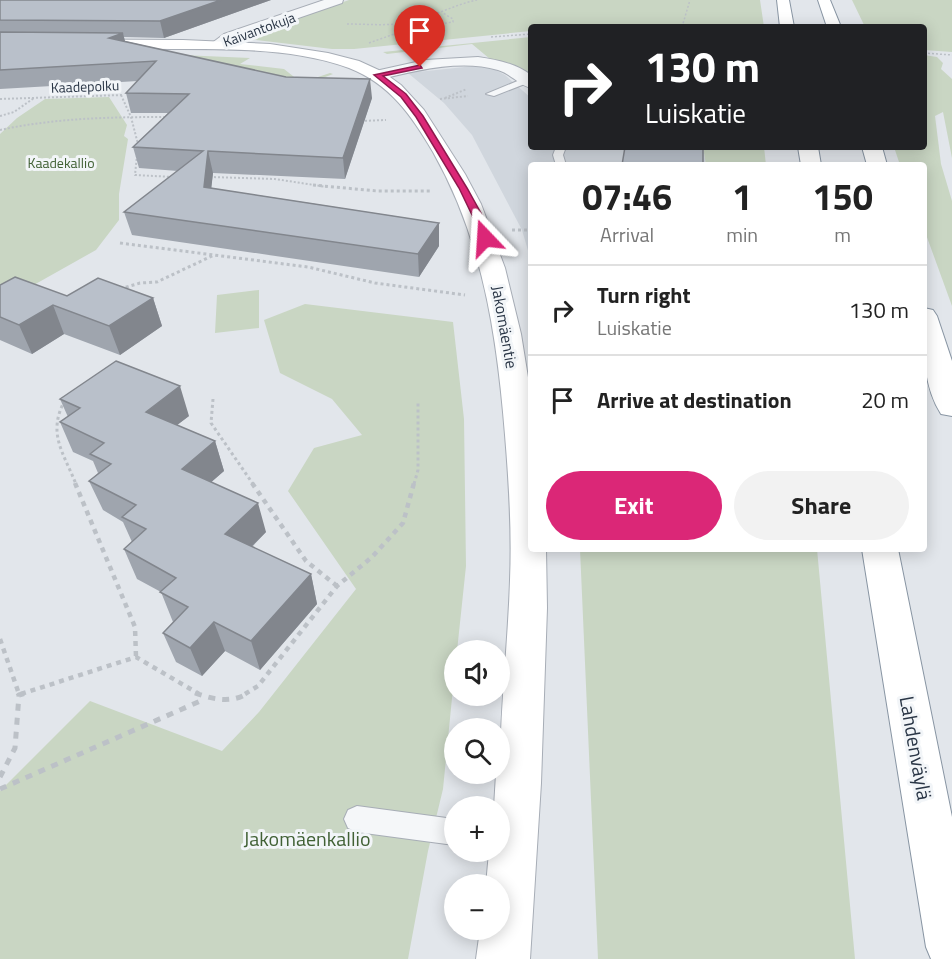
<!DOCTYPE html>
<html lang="en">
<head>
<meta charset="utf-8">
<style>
	body { margin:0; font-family:"Titillium Web",sans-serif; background:#f2f2f2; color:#222; height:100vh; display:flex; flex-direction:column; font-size:22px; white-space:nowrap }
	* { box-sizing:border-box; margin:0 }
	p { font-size:20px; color:#767676 }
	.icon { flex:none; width:33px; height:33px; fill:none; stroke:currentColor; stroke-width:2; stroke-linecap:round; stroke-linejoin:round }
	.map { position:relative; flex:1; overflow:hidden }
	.side { position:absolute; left:528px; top:162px; width:399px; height:390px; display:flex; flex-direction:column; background:#fff; border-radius:6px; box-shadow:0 3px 15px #0003 }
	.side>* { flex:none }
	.hud { position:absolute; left:528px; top:24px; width:399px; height:126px; border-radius:6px; box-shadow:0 3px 15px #0003; background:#202124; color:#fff; overflow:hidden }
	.fabs { position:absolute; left:444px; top:640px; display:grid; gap:12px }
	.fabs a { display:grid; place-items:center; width:66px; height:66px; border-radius:50%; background:#fff; box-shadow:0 3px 15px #0003; font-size:30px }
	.pin { position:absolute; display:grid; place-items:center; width:51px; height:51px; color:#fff; margin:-62px -26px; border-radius:50% 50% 50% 0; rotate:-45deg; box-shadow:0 0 6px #0007 }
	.pin .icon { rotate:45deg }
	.me { position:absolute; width:66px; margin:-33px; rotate:340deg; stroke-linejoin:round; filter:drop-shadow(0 0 4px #0008) }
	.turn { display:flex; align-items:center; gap:21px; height:126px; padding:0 18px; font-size:27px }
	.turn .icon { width:78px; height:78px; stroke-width:2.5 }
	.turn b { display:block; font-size:42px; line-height:51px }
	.eta { display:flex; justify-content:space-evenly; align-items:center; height:102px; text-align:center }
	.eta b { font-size:36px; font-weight:700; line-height:42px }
	.action { display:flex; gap:12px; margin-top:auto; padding:12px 18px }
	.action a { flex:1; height:69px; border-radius:36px; background:#db2777; color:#fff; font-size:24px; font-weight:700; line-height:69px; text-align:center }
	.action a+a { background:#f2f2f2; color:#222 }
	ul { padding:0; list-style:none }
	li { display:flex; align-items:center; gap:18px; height:90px; padding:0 18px; border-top:2px solid #e0e0e0 }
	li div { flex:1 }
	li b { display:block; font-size:22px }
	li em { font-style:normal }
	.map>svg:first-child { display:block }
	.built { fill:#d0d6dd }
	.green { fill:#c9d6c3 }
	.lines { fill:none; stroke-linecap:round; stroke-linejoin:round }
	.lane-casing { stroke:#a7adb6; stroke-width:2 }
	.street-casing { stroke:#a7adb6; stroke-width:2 }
	.secondary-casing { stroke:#a7adb6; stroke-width:2 }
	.highway-casing { stroke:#8895a3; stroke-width:2 }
	.path-far4 { stroke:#bcc1c7; stroke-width:1.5; stroke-dasharray:2 2; stroke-linecap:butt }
	.path-far3 { stroke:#bcc1c7; stroke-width:2; stroke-dasharray:2 2; stroke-linecap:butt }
	.path-far2 { stroke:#bcc1c7; stroke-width:3; stroke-dasharray:3 3; stroke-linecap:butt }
	.path-far1 { stroke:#bcc1c7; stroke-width:4.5; stroke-dasharray:5 5; stroke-linecap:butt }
	.path { stroke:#bcc1c7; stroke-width:5; stroke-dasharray:7 7; stroke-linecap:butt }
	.lane { fill:#f5f7f9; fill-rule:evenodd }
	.street { fill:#f5f7f9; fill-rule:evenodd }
	.secondary { fill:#fff; fill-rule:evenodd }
	.highway { fill:#fff; fill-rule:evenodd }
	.wall { fill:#9fa5ae }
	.shaded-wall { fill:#82868d }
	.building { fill:#b9c0ca; stroke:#82868d; stroke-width:1.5 }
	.route { fill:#db2777; stroke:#8e194d; stroke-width:1.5 }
	.labels { text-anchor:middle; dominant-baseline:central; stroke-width:6; stroke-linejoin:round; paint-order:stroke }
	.far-street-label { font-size:14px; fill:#293545; stroke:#f2f5f8 }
	.far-park-label { font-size:14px; fill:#416135; stroke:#f2f5f8 }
	.street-label { font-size:16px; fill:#293545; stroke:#f2f5f8 }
	.near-street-label { font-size:20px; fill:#293545; stroke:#f2f5f8 }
	.near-park-label { font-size:20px; fill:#416135; stroke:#f2f5f8 }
</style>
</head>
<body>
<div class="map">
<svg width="952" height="959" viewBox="0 0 952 959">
	<rect width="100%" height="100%" fill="#e2e6eb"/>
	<path class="built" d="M474,66L492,68L505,75L531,98V147H703L706,165H531V261L522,230L472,135L444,103L408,73Z"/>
	<path class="green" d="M349,0H760L764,27H531V31L354,49H332L240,38Z
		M852,0H952V52L924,50V27H865Z
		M531,37V74L490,59L472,44L387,54L383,52Z
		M159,54L250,58L240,64L284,69L298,80H309L330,73L333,74L315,81L259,89Z
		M924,55L937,57L943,63L941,69L952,79V158L943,112L935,116L941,164L952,201V306L924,229V165H900L894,147H924Z
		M109,97L127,125L124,136L128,139L119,194V220L96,250L0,304V134L17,118L45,99Z
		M703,147H764L766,165H706Z
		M259,290V328L215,333L217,295Z
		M305,304L453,322L464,419L466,566L457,651H454V678L443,789L428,851L408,959H0V791L90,701L222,751L259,712L356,589L288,491L314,448L362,435L332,399L280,373L264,320Z
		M580,549H817L855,959H598Z"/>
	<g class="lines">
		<defs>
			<path id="lane" d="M527,77L530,78V82L494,96L486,94Z
				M556,147H566L563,155L566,165H556L553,155Z
				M357,806L454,819V845L357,832L348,828L344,819L348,810Z"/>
			<path id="street" d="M324,0H343L342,3L234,40L220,49H210L208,46L224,34Z
				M478,57C497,60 515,63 531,75V88C519,85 511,74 498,70C460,59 415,71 377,80L369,75L371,72L425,60Z"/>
			<path id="secondary" d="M0,39L183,40L270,44L328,53L359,61L383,72L401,85L424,110L465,174L481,204L505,268L521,334L531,396V549H546L547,608L541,783L530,959H476L480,930H500V885H486L489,852H500V807H494L496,774H500C500,709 508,645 510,580C512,532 509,483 505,435C497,336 483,240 433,152C412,116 390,84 349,68C294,48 230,49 172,49C115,48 57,48 0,47Z"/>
			<path id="highway" d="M777,0H789L794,27H780Z
				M818,0H830L841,27H827Z
				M798,147H818L821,165H801Z
				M862,147H882L887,165H867Z
				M924,308L933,310L937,316L952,361V416L941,414C921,383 924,343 924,308Z
				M862,549H898L952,817V959H931L926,947Z"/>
		</defs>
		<use href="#lane" class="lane-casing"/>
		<use href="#street" class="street-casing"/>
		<use href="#secondary" class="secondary-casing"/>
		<use href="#highway" class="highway-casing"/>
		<path class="path-far4" d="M347,24C366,24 386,26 404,23C430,19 452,5 477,0
			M682,27L690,0
			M491,37L531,34
			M369,43L400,32L404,23L426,26L453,22V19L443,13
			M924,53L952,55"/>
		<path class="path-far3" d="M121,95L131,117L139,148
			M445,98L467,89
			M0,99L122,95
			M440,99L468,96
			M0,116L14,112L34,98
			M361,121L386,120
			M0,130C55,118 111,117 167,117
			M137,155L135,175L173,177
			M210,177L275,179L327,187"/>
		<path class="path-far2" d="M313,185L377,191H432
			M512,230H531
			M120,243L308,267L375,283L465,295
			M120,289L140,283L157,282L214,255
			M213,399L211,423L253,484
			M65,400C47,433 63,452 76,484
			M414,484L418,470V402"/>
		<path class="path-far1" d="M75,483L135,627L136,657
			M252,483L306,561L337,586
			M0,639L19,694
			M21,694L136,657L199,694
			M245,694L258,686L337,586L372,557L403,523L414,483"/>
		<path class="path" d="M18,693L19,695
			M195,693C212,699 231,704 248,693
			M0,777L15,748L19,695L26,693
			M0,789L205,699"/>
		<use href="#lane" class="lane"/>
		<use href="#street" class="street"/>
		<use href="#secondary" class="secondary"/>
		<use href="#highway" class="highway"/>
	</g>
	<path class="wall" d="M0,0H271L164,38L124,37L125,41L372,98L345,179L213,173L211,188L439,223V246L419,277L132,235L124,212L178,171L139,168L133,147L168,113H131L126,93L138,81L0,89Z
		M0,285L67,296L153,298L162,326L120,355L64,334L32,354L0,340Z
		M60,399L189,416L177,425L215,441L224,471L211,482L266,532L252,547L311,574L317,604L260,670L225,651L202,676L176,662L163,633L173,622L161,592L137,579L124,549L132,542L123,522L103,510L89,481L98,473L93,461L73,452L60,422L68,417Z"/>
	<path class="shaded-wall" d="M221,0H271L164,38L160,21Z
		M123,33L127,51L109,38Z
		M370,79L372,98L345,179L343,158Z
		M208,151L213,173L209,209L204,187Z
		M439,223V246L419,277L418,254Z
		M153,298L162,326L120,355L109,326Z
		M53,305L64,334L32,354L19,325Z
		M180,386L189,416L156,441L146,412Z
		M215,441L224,471L192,499L182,469Z
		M258,503L266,532L234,564L225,534Z
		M311,574L317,604L260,670L251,641Z
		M214,622L225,651L202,676L190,648Z"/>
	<path class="building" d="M0,0H221L160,21L0,20Z
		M0,32L123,33L109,38L286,77L370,79L343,158L208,151L204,187L439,223L418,254L124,212L203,151L133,147L189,94L126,93L156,61L0,70Z
		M625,147H703V165H622Z
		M15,277L67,296L98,278L153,298L109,326L53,305L19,325L0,317V285Z
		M116,361L180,386L146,412L215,441L182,469L258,503L225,534L311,574L251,641L214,622L190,648L163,633L188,607L160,592L176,578L124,549L146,529L122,517L136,505L89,481L111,464L90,454L104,443L60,422L80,408L60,399Z"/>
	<path class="route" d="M420,65L422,68L383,76L406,94L423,116L467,188L482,215L489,238L488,240L480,238L472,215L459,188L416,117L401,97L374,75Z"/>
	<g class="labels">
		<g class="far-street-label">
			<text transform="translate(259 29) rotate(-20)">Kaivantokuja</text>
			<text transform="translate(85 86) rotate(-2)">Kaadepolku</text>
		</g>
		<g class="far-park-label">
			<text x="61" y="162">Kaadekallio</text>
		</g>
		<g class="street-label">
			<text transform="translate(505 327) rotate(80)">Jakomäentie</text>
		</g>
		<g class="near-street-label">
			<text transform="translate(916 748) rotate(80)">Lahdenväylä</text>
		</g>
		<g class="near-park-label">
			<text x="307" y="838">Jakomäenkallio</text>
		</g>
	</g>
</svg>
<div class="fabs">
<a><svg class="icon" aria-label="sound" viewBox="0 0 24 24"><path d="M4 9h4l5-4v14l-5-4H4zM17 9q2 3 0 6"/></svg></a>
<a><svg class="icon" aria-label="search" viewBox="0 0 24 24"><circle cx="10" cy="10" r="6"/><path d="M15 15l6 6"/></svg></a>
<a>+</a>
<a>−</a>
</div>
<div class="pin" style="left:420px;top:67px;background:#d93025"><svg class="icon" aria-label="arrive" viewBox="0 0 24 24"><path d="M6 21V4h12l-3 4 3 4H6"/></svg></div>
<svg class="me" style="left:485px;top:238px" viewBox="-20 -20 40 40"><path d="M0-17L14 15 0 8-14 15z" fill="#db2777" stroke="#fff" stroke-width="4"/></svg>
<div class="hud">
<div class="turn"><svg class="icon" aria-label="right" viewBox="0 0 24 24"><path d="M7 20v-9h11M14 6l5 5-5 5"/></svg><div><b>130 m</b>Luiskatie</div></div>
</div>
<section class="side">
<div class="eta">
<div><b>07:46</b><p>Arrival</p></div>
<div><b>1</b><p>min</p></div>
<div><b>150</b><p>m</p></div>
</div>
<ul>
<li><svg class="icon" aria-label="right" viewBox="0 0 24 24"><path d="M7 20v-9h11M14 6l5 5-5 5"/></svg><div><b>Turn right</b><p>Luiskatie</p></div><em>130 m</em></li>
<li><svg class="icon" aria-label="arrive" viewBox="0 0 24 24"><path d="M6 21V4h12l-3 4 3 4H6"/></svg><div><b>Arrive at destination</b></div><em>20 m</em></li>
</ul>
<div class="action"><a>Exit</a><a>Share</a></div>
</section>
</div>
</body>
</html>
